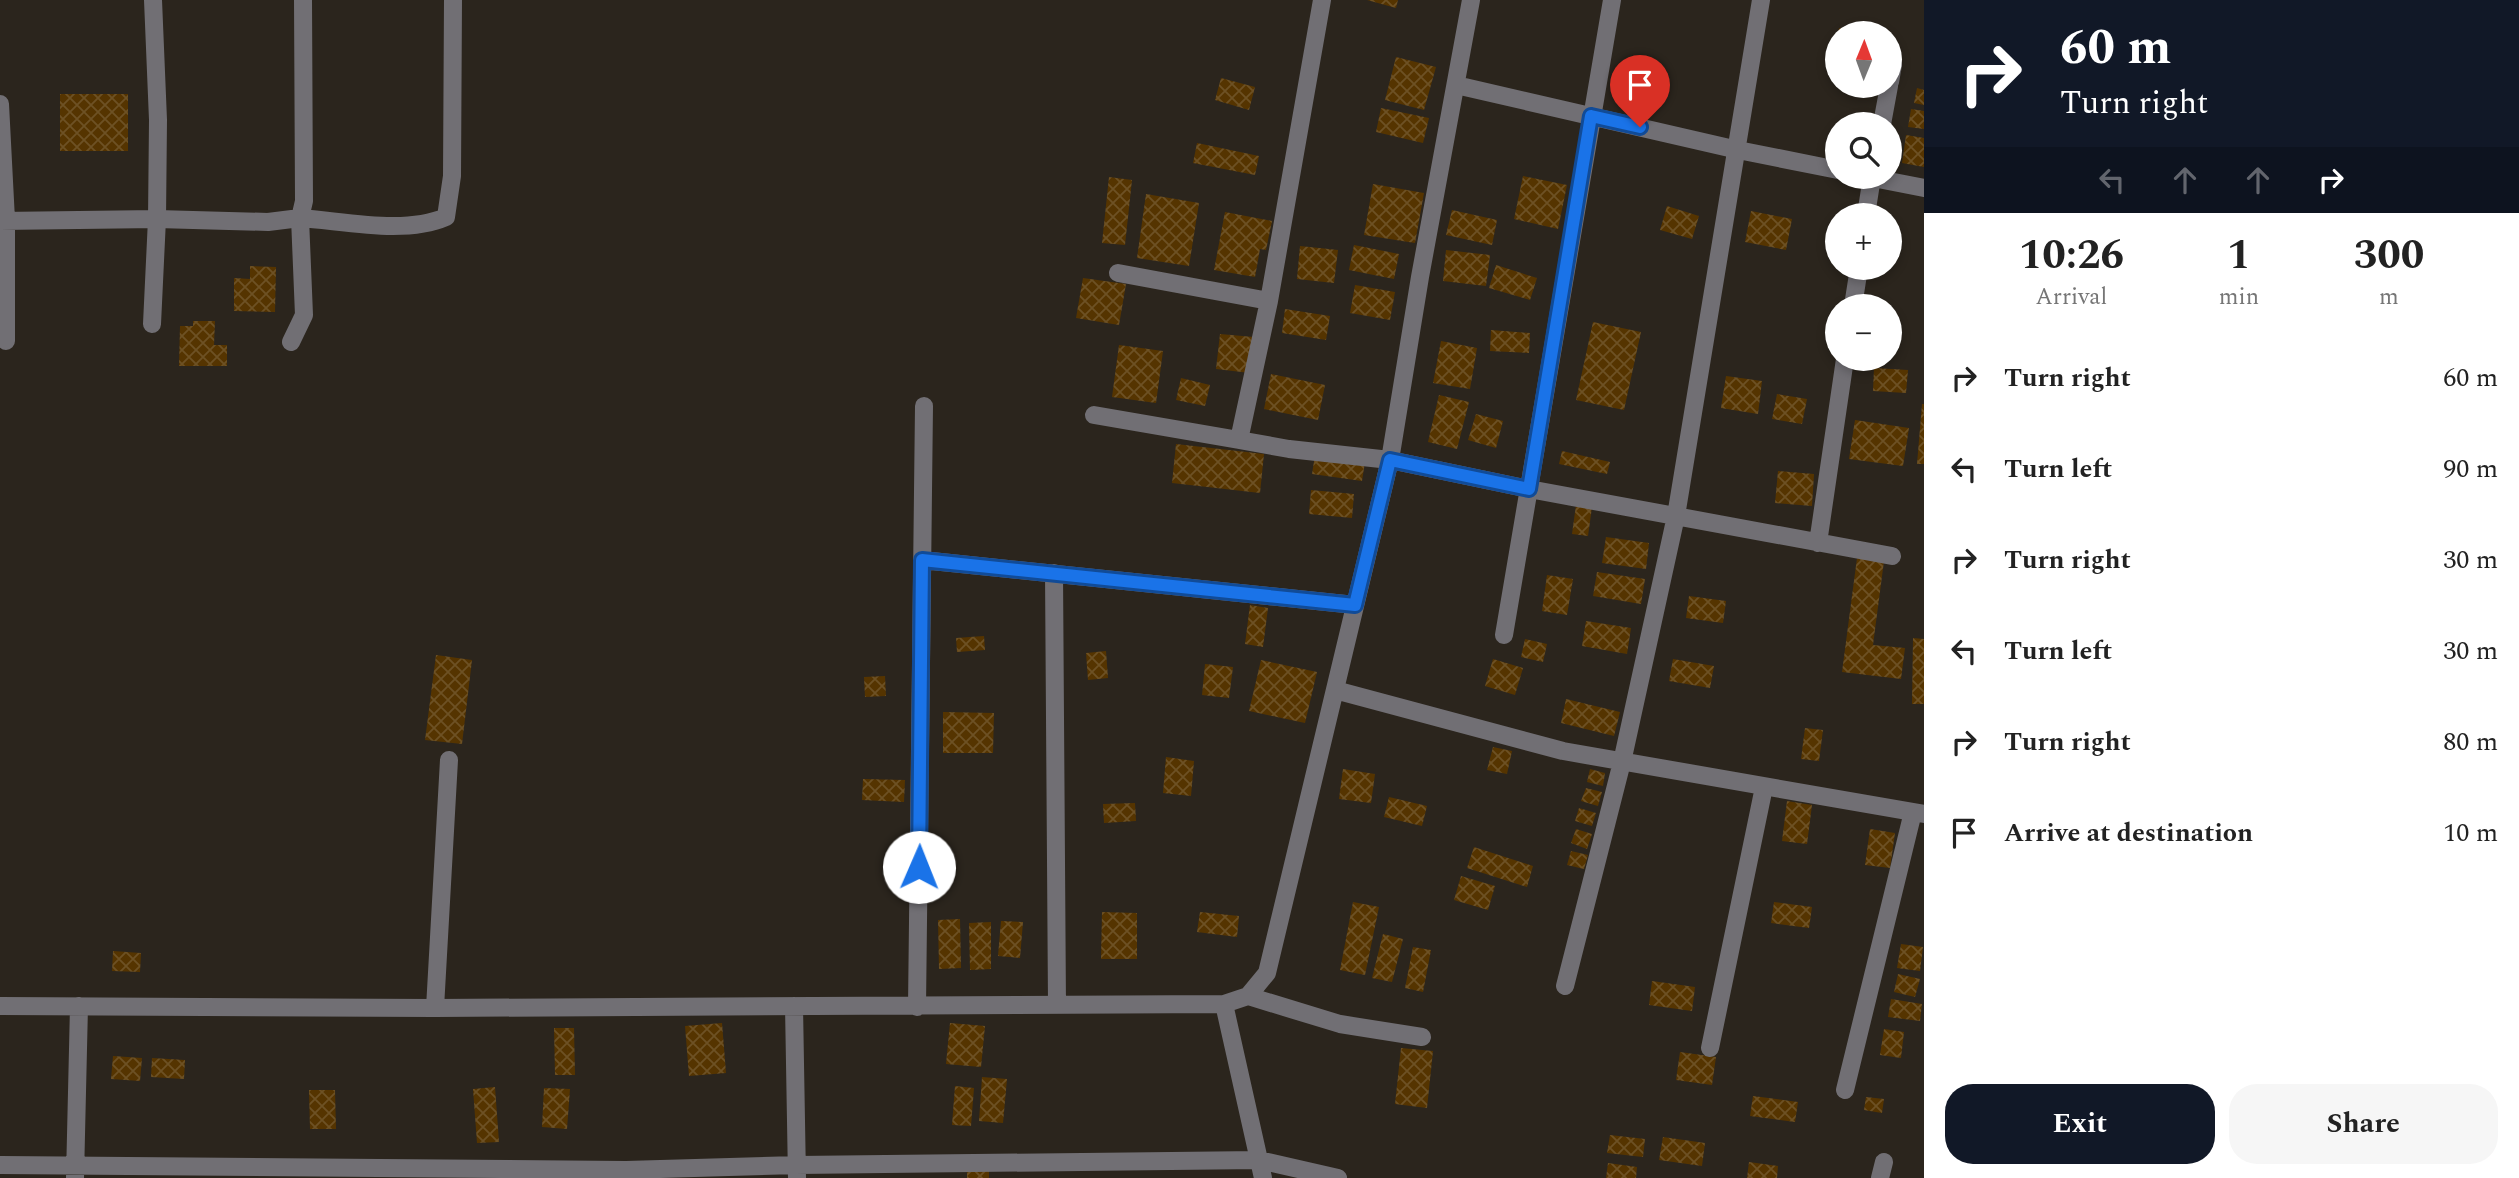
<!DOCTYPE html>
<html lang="en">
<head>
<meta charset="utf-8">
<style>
	body { margin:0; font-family:Spectral,serif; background:#f6f6f6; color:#222; height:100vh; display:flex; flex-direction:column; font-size:26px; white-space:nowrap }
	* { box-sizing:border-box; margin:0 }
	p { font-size:23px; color:#767676 }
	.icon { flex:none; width:38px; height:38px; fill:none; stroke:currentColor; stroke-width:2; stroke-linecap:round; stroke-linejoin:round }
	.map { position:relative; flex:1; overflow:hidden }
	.details { display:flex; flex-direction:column; background:#fff; width:595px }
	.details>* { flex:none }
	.top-card { background:#111827; color:#fff; overflow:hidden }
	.needle { width:46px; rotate:1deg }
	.buttons { position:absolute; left:1825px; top:21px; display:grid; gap:14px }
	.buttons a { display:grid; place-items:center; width:77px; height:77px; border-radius:50%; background:#fff; box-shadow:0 4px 10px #0003; font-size:35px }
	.pin { position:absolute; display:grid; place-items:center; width:60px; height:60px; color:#fff; margin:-72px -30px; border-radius:50% 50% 50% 0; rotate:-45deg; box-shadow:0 0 7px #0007 }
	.pin .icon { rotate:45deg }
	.me { position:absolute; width:77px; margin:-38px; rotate:1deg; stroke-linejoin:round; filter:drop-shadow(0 0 5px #0008) }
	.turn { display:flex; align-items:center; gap:24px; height:147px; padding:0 21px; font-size:32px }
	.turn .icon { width:91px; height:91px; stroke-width:2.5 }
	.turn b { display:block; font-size:49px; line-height:60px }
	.lanes { display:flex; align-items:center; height:66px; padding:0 21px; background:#0003; justify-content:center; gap:35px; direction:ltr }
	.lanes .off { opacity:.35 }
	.eta { display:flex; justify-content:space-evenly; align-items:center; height:119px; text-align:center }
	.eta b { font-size:42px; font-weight:700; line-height:49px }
	.cta { display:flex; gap:14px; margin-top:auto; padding:14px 21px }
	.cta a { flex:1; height:80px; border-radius:28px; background:#111827; color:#fff; font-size:28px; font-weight:700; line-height:80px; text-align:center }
	.cta a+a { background:#f6f6f6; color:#222 }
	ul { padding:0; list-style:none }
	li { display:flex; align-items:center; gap:21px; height:91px; padding:0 21px }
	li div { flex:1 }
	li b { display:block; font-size:26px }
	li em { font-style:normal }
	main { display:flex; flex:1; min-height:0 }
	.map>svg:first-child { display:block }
	.building { fill:url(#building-cross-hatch) }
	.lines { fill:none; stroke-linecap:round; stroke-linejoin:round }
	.minor { stroke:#716f74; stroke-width:18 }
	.route-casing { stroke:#114b97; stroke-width:18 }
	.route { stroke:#1a73e8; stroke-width:12 }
</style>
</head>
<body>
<main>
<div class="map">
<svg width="1924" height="1178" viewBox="0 0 1924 1178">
	<defs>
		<pattern id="building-cross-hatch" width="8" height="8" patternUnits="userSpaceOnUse" patternTransform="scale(1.75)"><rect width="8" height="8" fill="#553400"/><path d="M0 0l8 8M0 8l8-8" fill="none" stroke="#6d5124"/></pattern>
	</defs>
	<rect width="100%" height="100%" fill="#2b251d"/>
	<path class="building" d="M1367,0H1398L1396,8Z
		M1839,28L1859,32V33H1838Z
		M1836,45H1838V63L1833,62Z
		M1396,57L1436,67L1424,110L1385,100Z
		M1221,78L1255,87L1249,110L1215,100Z
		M1917,88L1924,90V105L1914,103Z
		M60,94H128V151H60Z
		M1381,108L1429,118L1423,143L1376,132Z
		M1911,109L1924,111V129L1908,127Z
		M1906,135L1924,138V167L1902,163Z
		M1197,143L1259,156L1255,175L1193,163Z
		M1523,176L1567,185L1558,229L1514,219Z
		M1109,177L1132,180L1125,245L1102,243Z
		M1373,184L1424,193L1415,243L1364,235Z
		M1146,194L1199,203L1189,266L1137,258Z
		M1667,206L1699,216L1692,239L1660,230Z
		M1452,210L1497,220L1492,245L1446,235Z
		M1751,211L1792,219L1786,250L1745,242Z
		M1225,212L1272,221L1266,250L1260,249L1255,277L1214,270Z
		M1354,245L1399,254L1394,279L1349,270Z
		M1300,246L1338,250L1334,283L1297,279Z
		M1446,250L1490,255L1486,286L1443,281Z
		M1496,265L1537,278L1530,300L1489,288Z
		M250,266L276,267L275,312L234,311V278L250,279Z
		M1083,278L1126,284L1119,325L1076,318Z
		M1355,285L1395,292L1390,320L1350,313Z
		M1285,309L1330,316L1326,340L1282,333Z
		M193,321H215L214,345H227V366H179L180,326H193Z
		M1593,322L1641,332L1624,410L1576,400Z
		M1491,330L1530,333L1529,353L1490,351Z
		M1220,334L1254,337L1250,373L1216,369Z
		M1441,341L1477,348L1470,389L1433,383Z
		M1119,345L1163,351L1156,403L1112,397Z
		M1874,368L1908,370L1906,393L1873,391Z
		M1271,374L1325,385L1318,420L1264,409Z
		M1726,376L1762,381L1758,414L1721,408Z
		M1181,378L1210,385L1205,406L1176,400Z
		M1777,394L1807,399L1802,424L1772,419Z
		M1439,395L1469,402L1457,449L1428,442Z
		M1922,404H1924V464H1917Z
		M1476,414L1503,421L1496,448L1468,440Z
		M1855,420L1909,428L1903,466L1849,459Z
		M1176,444L1264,454L1260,493L1172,483Z
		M1562,451L1610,462L1607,474L1559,464Z
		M1315,455L1365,462L1362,481L1312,474Z
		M1778,471L1814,474L1812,506L1775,503Z
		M1311,490L1354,494L1352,518L1309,514Z
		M1576,505L1592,507L1588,536L1572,534Z
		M1606,537L1649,543L1646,569L1602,563Z
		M1857,558L1884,561L1873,645L1905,648L1901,679L1842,672Z
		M1597,572L1645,579L1641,604L1593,596Z
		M1547,575L1573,579L1567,615L1542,611Z
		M1689,596L1726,601L1723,623L1686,618Z
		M1250,605L1268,608L1263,647L1245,644Z
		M1586,621L1631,628L1627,654L1582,646Z
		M984,636L985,650L957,652L956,638Z
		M1913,638L1924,639V704H1912Z
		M1525,639L1547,644L1543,662L1521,657Z
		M1106,651L1108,678L1088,680L1086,653Z
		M436,655L472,660L462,744L425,740Z
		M1493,659L1523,668L1515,695L1485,686Z
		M1673,659L1714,666L1710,688L1669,681Z
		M1261,660L1317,672L1305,723L1249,711Z
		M1205,664L1233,667L1229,698L1202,695Z
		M885,676L886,696L865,697L864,677Z
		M1566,699L1620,712L1614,736L1561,723Z
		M943,712L994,713L993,753H943Z
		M1805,728L1823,730L1819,761L1801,759Z
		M1493,747L1512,751L1507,774L1487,770Z
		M1166,757L1194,761L1191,796L1163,793Z
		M1343,769L1375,774L1371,803L1339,799Z
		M1590,769L1605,773L1603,786L1587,782Z
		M863,779L905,780L904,802L862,800Z
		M1586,788L1602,792L1598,806L1581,801Z
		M1389,797L1427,806L1422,826L1384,817Z
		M1787,801L1812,805L1807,844L1782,841Z
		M1135,803L1136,821L1104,823L1103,804Z
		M1579,808L1596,813L1592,826L1575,821Z
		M1576,829L1592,834L1587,849L1571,843Z
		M1870,829L1895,833L1890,868L1865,865Z
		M1474,847L1533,866L1527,887L1467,868Z
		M1571,851L1588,855L1584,869L1567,865Z
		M1461,876L1495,886L1488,910L1454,900Z
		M1353,902L1379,907L1365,975L1340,970Z
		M1774,902L1812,907L1809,928L1771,923Z
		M1102,912L1137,913V959H1101Z
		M1200,912L1239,916L1237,937L1197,932Z
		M960,919L961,968L939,969L938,920Z
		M1001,921L1023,922L1020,958L998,956Z
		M991,922V969L970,970L969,923Z
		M1383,934L1403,939L1392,982L1372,978Z
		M1901,944L1923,947L1920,971L1897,968Z
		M1413,947L1431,950L1423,992L1405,988Z
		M113,951L141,953L140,972L112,971Z
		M1898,974L1920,979L1915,997L1894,992Z
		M1652,981L1695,987L1692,1011L1649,1005Z
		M1891,999L1922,1004L1920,1021L1888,1017Z
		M722,1023L726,1073L689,1076L685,1026Z
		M950,1023L985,1026L981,1067L946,1064Z
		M554,1028H574L575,1075H555Z
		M1884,1029L1904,1032L1901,1058L1880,1055Z
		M1401,1048L1433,1051L1427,1108L1395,1104Z
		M1680,1052L1716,1057L1712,1085L1676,1080Z
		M113,1056L142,1058L140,1081L111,1079Z
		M152,1058L185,1060L184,1079L151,1077Z
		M982,1077L1007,1079L1003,1123L979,1121Z
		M955,1086L974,1088L971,1126L952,1125Z
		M495,1087L499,1142L477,1143L473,1089Z
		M544,1088L570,1089L567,1129L542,1127Z
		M309,1090H335L336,1129H310Z
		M1753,1096L1798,1102L1795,1122L1750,1116Z
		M1866,1097L1884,1099L1882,1113L1864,1110Z
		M1610,1135L1645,1139L1643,1157L1607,1153Z
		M1663,1137L1705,1143L1702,1166L1659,1160Z
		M1749,1162L1778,1166L1777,1178H1747Z
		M1608,1163L1637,1167L1636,1178H1606Z
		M967,1170L989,1171V1178H967Z"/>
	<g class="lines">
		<path class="minor" d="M1322,0L1269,301L1239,440L1289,449L1390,460L1529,489L1892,556
			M1890,82L1893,65
			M1456,85L1738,150L1838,170
			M0,104L6,220V341
			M1882,124L1889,86
			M1868,177L1924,188
			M1866,215L1872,177
			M0,221L157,219L158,120L153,0
			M1118,273L1269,301
			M1853,306L1859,268
			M152,324L157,219L268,222L300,218L304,201L303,0
			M291,342L304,315L300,218C344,221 405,235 446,217L452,176L453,0
			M1094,415L1239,440
			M1818,543L1845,359
			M922,560L1355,605
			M1054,573L1057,1005
			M1504,635L1612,0
			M1335,690L1563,751L1924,814
			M1565,986L1622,762L1676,516L1761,0
			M1248,996L1340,1024L1422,1037
			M1224,1004L1263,1178
			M0,1006L435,1008L1224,1004L1248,996L1267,973L1390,460L1420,277L1471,0
			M794,1006L797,1178
			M917,1007L924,406
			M435,1008L449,760
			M1710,1048L1764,787
			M1845,1090L1913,812
			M0,1165L626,1170L797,1165L1259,1160L1338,1178
			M75,1178L79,1006
			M1880,1178L1884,1162"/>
	</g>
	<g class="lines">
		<defs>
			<path id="route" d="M919,867L922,560L1355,605L1390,460L1529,489L1591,116L1640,127"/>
		</defs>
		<use href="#route" class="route-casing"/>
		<use href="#route" class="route"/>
	</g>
</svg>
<div class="buttons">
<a><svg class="needle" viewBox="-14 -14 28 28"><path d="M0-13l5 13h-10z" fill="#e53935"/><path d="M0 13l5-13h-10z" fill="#767676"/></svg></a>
<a><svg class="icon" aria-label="search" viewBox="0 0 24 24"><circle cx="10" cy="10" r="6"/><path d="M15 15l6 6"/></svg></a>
<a>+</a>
<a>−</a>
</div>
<div class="pin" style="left:1640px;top:127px;background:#d93025"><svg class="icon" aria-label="arrive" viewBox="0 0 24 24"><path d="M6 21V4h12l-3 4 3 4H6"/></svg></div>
<svg class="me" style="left:919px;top:867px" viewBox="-20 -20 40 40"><circle r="19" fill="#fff"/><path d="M0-13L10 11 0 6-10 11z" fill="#1a73e8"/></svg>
</div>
<section class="details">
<div class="top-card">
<div class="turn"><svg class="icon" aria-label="right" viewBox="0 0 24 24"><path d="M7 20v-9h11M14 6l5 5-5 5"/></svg><div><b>60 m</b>Turn right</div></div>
<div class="lanes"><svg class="icon off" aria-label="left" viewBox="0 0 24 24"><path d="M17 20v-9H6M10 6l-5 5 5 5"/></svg><svg class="icon off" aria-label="ahead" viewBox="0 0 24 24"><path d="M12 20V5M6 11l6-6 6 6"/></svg><svg class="icon off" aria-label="ahead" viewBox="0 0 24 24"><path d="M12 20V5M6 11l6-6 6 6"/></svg><svg class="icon" aria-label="right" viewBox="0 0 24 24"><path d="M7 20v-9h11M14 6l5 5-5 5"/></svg></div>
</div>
<div class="eta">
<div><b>10:26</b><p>Arrival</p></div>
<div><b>1</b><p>min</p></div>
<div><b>300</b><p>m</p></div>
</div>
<ul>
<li><svg class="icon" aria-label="right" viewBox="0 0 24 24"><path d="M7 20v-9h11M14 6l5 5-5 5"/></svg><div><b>Turn right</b></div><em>60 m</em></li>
<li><svg class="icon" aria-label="left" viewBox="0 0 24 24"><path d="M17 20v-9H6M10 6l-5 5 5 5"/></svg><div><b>Turn left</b></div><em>90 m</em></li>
<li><svg class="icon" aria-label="right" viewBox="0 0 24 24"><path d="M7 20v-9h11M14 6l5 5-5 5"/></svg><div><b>Turn right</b></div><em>30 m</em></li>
<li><svg class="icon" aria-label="left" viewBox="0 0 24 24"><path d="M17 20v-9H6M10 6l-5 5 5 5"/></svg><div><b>Turn left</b></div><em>30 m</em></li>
<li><svg class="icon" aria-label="right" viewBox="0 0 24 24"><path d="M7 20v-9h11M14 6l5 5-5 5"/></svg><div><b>Turn right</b></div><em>80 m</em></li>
<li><svg class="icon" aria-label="arrive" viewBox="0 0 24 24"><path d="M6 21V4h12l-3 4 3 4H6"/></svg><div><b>Arrive at destination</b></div><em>10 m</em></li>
</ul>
<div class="cta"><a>Exit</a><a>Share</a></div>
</section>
</main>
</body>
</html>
